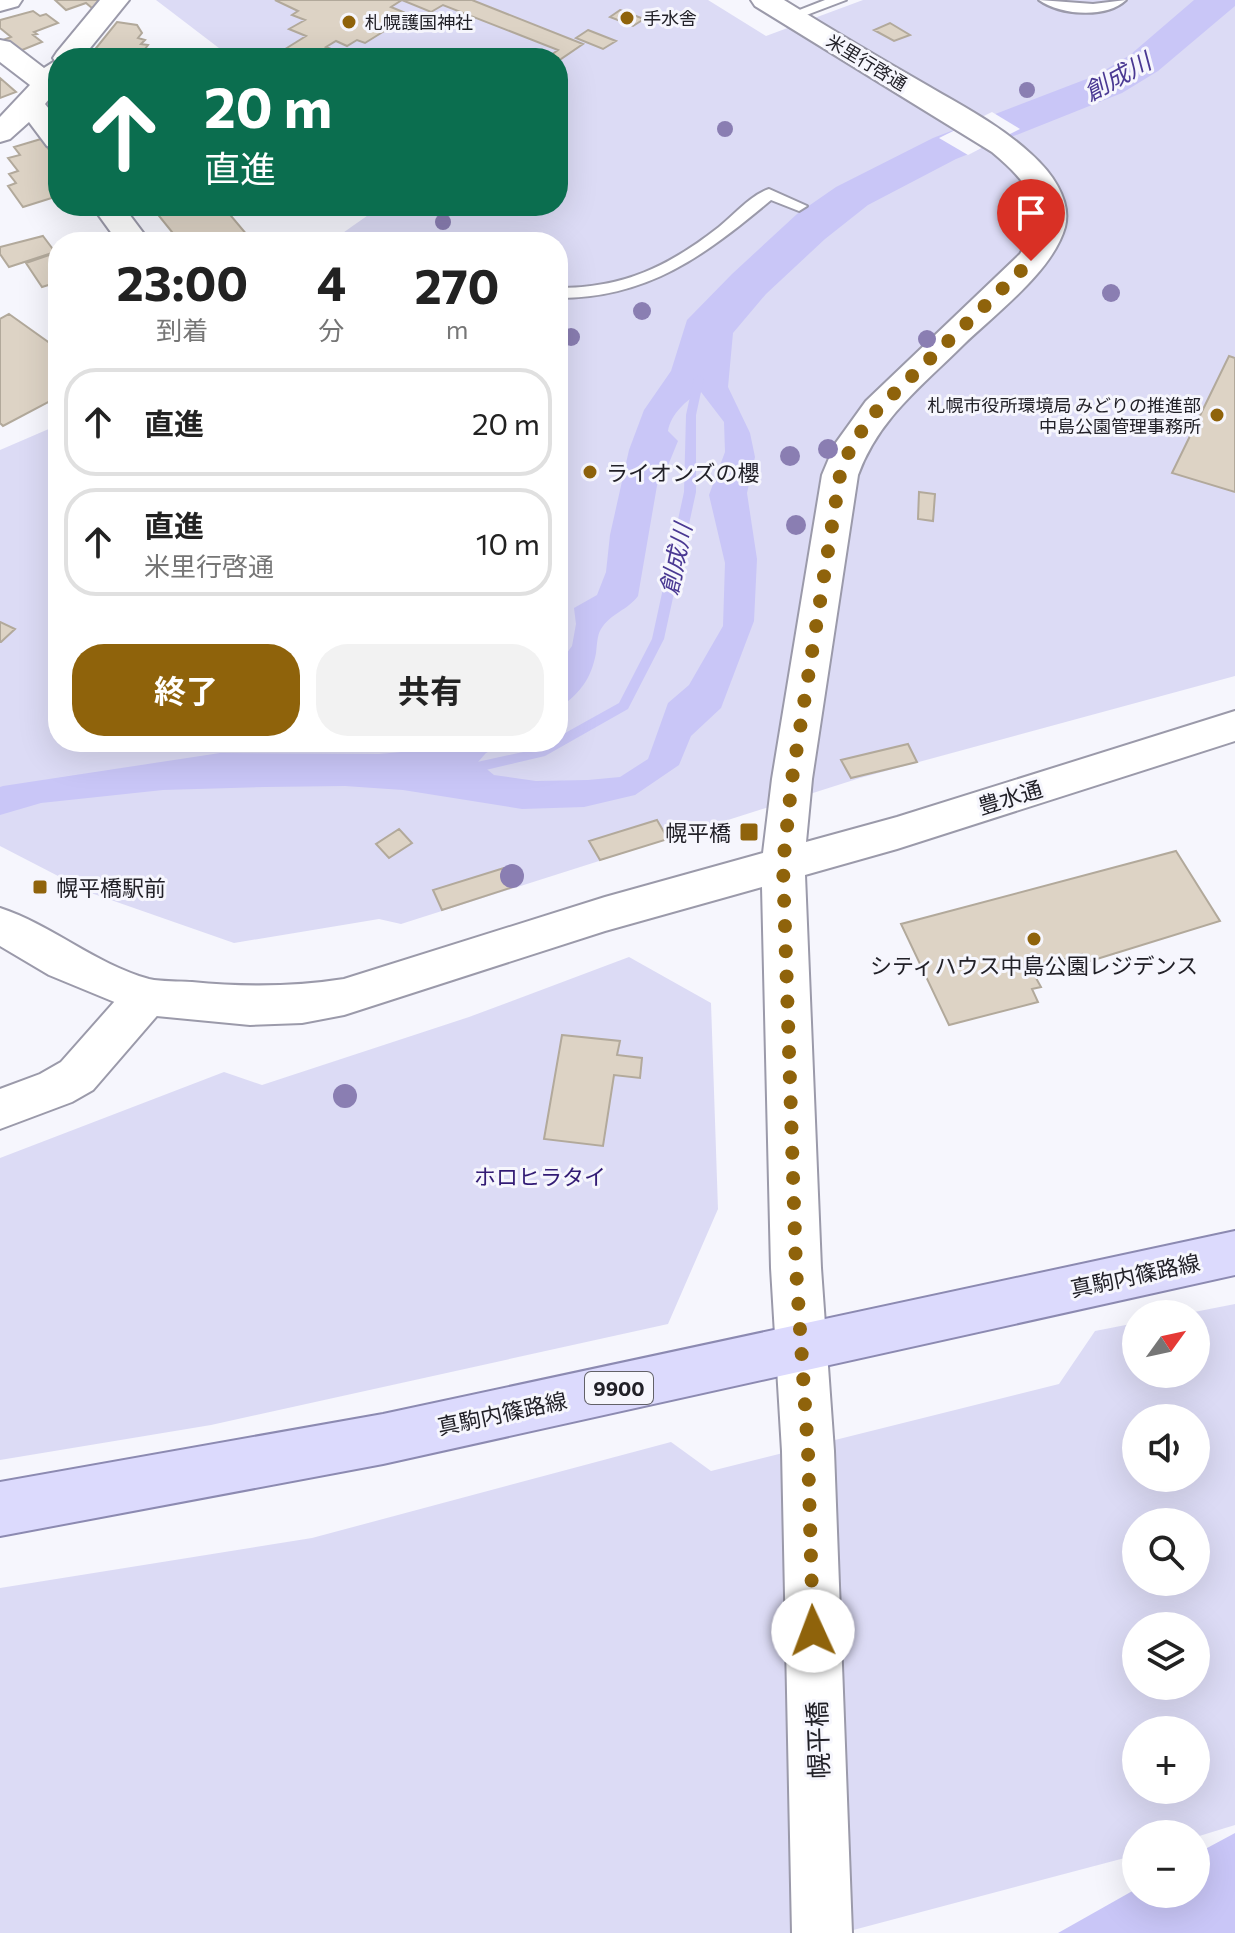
<!DOCTYPE html>
<html lang="ja">
<head>
<meta charset="utf-8">
<style>
	body { margin:0; font-family:Commissioner,"Noto Sans JP",sans-serif; background:#f2f2f2; color:#222; height:100vh; display:flex; flex-direction:column; font-size:30px; white-space:nowrap }
	* { box-sizing:border-box; margin:0 }
	p { font-size:26px; color:#767676 }
	.icon { flex:none; width:44px; height:44px; fill:none; stroke:currentColor; stroke-width:2; stroke-linecap:round; stroke-linejoin:round }
	.map { position:relative; flex:1; overflow:hidden }
	.side { position:absolute; left:48px; top:232px; width:520px; height:520px; display:flex; flex-direction:column; background:#fff; border-radius:32px; box-shadow:0 8px 32px #0002 }
	.side>* { flex:none }
	.top-card { position:absolute; left:48px; top:48px; width:520px; height:168px; border-radius:32px; box-shadow:0 8px 32px #0002; background:#0b6e4f; color:#fff; overflow:hidden }
	.needle { width:52px; rotate:57deg }
	.buttons { position:absolute; left:1122px; top:1300px; display:grid; gap:16px }
	.buttons a { display:grid; place-items:center; width:88px; height:88px; border-radius:50%; background:#fff; box-shadow:0 8px 32px #0002; font-size:40px }
	.pin { position:absolute; display:grid; place-items:center; width:68px; height:68px; color:#fff; margin:-82px -34px; border-radius:50% 50% 50% 0; rotate:-45deg; box-shadow:0 0 8px #0007 }
	.pin .icon { rotate:45deg }
	.me { position:absolute; width:88px; margin:-44px; rotate:358deg; stroke-linejoin:round; filter:drop-shadow(0 0 6px #0008) }
	.turn { display:flex; align-items:center; gap:28px; height:168px; padding:0 24px; font-size:36px }
	.turn .icon { width:104px; height:104px; stroke-width:2.5 }
	.turn b { display:block; font-size:56px; line-height:68px }
	.eta { display:flex; justify-content:space-evenly; align-items:center; height:136px; text-align:center }
	.eta b { font-size:48px; font-weight:700; line-height:56px }
	.cta { display:flex; gap:16px; margin-top:auto; padding:16px 24px }
	.cta a { flex:1; height:92px; border-radius:32px; background:#8f630b; color:#fff; font-size:32px; font-weight:700; line-height:92px; text-align:center }
	.cta a+a { background:#f2f2f2; color:#222 }
	ul { padding:0; list-style:none }
	li { display:flex; align-items:center; gap:24px; height:108px; margin:0 16px 12px; padding:0 8px; border:4px solid #e0e0e0; border-radius:32px }
	li div { flex:1 }
	li b { display:block; font-size:30px }
	li em { font-style:normal }
	.map>svg:first-child { display:block }
	.green { fill:#dcdbf5; fill-rule:evenodd }
	.water { fill:#c9c6f7 }
	.pier { fill:#f6f6fd }
	.lines { fill:none; stroke-linecap:round; stroke-linejoin:round }
	.stream { fill:#c9c6f7; fill-rule:evenodd }
	.building { fill:#ddd3c5; stroke:#b2a99b; stroke-width:2 }
	.lane-casing { stroke:#9b9aaa; stroke-width:4 }
	.street-casing { stroke:#9b9aaa; stroke-width:4 }
	.secondary-casing { stroke:#9b9aaa; stroke-width:4 }
	.primary-casing { stroke:#8c8ab1; stroke-width:4 }
	.lane { fill:#fff; fill-rule:evenodd }
	.street { fill:#fff; fill-rule:evenodd }
	.secondary { fill:#fff; fill-rule:evenodd }
	.primary { fill:#dcdafd; fill-rule:evenodd }
	.tree { fill:#8a7eb2 }
	.route { stroke:#8f630b; stroke-width:14; stroke-dasharray:0 25.2 }
	.poi-dot { fill:#8f630b; stroke:#f6f6fd; stroke-width:3 }
	.labels { text-anchor:middle; dominant-baseline:central; stroke-width:6; stroke-linejoin:round; paint-order:stroke }
	.far-poi-label { font-size:18px; fill:#222128; stroke:#f6f6fd; text-anchor:start }
	.far-street-label { font-size:18px; fill:#222128; stroke:#f6f6fd }
	.shield { fill:#f6f6fd; stroke:#626168; stroke-width:2 }
	.shield-label { font-size:20px; font-weight:bold; fill:#222128 }
	.poi-label { font-size:22px; fill:#222128; stroke:#f6f6fd; text-anchor:start }
	.street-label { font-size:22px; fill:#222128; stroke:#f6f6fd }
	.park-label { font-size:22px; fill:#321b74; stroke:#f6f6fd }
	.water-label { font-size:24px; font-style:italic; fill:#4a3993; stroke:#f6f6fd }
	.near-street-label { font-size:26px; fill:#222128; stroke:#f6f6fd }
</style>
</head>
<body>
<div class="map">
<svg width="1235" height="1933" viewBox="0 0 1235 1933">
	<rect width="100%" height="100%" fill="#f6f6fd"/>
	<path class="green" d="M156,0H708L766,36L863,0H1235V676L860,778L401,924L379,919L234,943L91,893L0,846V450L58,425V742H558V242H330L381,206H558V58H232Z
		M629,957L711,1003L718,1209L668,1324L211,1425L0,1460V1158L224,1072L262,1085L469,1017Z
		M1235,1304V1825L1196,1837V1834H1136V1855L842,1933H0V1588L312,1538L671,1442L711,1471L1059,1384L1095,1331L1136,1323V1374H1196V1314H1184ZM1136,1418H1196V1478H1136ZM1136,1522H1196V1582H1136ZM1136,1626H1196V1686H1136ZM1136,1730H1196V1790H1136Z"/>
	<path class="water" d="M1194,0H1235V6L1158,71L1122,93L956,159L868,205L825,239L766,294L733,333L728,387L750,433L755,457L747,493L757,559L754,621L721,708L691,736L679,765L635,795L584,807L522,809L403,790L345,786L265,787L163,790L41,803L0,815V787L3,786L220,753L379,754L424,750L443,742H507L486,753L478,762L494,775L536,781L588,780L620,777L648,759L668,703L689,685L723,626L725,563L709,495L725,452L724,422L701,392C686,400 671,414 668,431L678,441L667,468L659,474L638,596C628,610 611,613 601,629C597,635 597,646 596,653C591,680 579,694 558,709V665L572,646L576,624L574,608L597,595L606,572L610,535L629,450L644,410L671,371L687,320L732,274L797,214L836,187L933,138L1097,75L1130,55Z
		M1235,1833V1933H1058L1136,1889V1894H1196V1854Z"/>
	<path class="pier" d="M992,112L1020,129L968,155L939,138Z"/>
	<g class="lines">
		<path class="stream" d="M699,375L704,378L696,415V492L664,639L628,709L545,756L477,772L458,770L457,767L463,762H477L537,749L549,742H558V737L619,703L652,639L684,492L686,415L694,378Z"/>
	</g>
	<path class="building" d="M55,0H102L93,9L86,3L66,10Z
		M275,0H472L583,44L558,61V58H547L558,50L443,5L431,12L402,0L391,7L403,12L395,17L402,20L365,43L357,40L347,46L336,41L326,47L353,58H298L282,51L306,36L289,29L305,20L292,15L298,11Z
		M620,10L644,19L633,26L610,17Z
		M33,11L40,16L46,14L58,23L34,32L37,34L33,35L42,42L17,52L3,40L11,37L0,28V20Z
		M117,22L137,25L142,33L138,38L145,40L141,44L148,45L138,58H88Z
		M890,23L910,35L894,41L874,30Z
		M588,30L616,41L603,49L576,38Z
		M0,78L16,92L0,98Z
		M41,139L58,162V196L23,207L8,186L16,183L9,174L18,171L8,158L20,155L14,147Z
		M151,206H237L226,210L253,242H180Z
		M43,236L55,252L9,267L0,254V247Z
		M55,253L58,282L42,287L26,263Z
		M9,314L58,349L52,356L58,361V397L3,426L0,423V319Z
		M1229,356L1235,358V492L1172,473Z
		M919,492L935,494L933,521L918,519Z
		M0,622L15,629L1,642H0Z
		M908,744L917,762L851,778L841,760Z
		M657,820L668,839L600,860L589,841Z
		M399,829L412,843L389,858L376,844Z
		M1176,851L1220,921L1087,962L1082,954L1031,969L1041,987L1032,989L1038,1002L949,1025L901,924Z
		M504,868L513,887L442,910L433,890Z
		M562,1035L620,1041L617,1055L642,1058L640,1078L614,1075L603,1146L544,1139Z"/>
	<g class="lines">
		<defs>
			<path id="lane" d="M825,0H846L796,19L784,16Z
				M1039,0L1093,4L1126,0C1106,19 1060,15 1039,0Z
				M769,189L807,206L799,211L771,200C704,256 648,298 558,298V288C623,288 668,267 719,227C734,215 751,195 769,189Z"/>
			<path id="street" d="M0,0H22L18,6L0,11Z
				M100,0H129L82,58H58V88L45,104L58,120V149L47,146L29,122L10,139L0,142V117L30,85L0,62V40L10,42L44,68L55,61L53,58L57,52Z
				M92,206H123L150,242H118Z
				M146,979L162,984L168,997L162,1010L93,1090L72,1102L0,1129V1089L40,1074L61,1062L130,984Z"/>
			<path id="secondary" d="M751,0H784C832,30 881,59 930,87C964,107 1001,126 1031,154C1050,171 1072,199 1065,227C1053,271 995,314 963,345C921,387 879,418 858,475L812,779L806,842L897,817L1235,711V741L897,849L805,875L821,1268L834,1451L852,1933H792L782,1451L771,1268L762,887L605,931L344,1015L302,1023L250,1025L146,1015L49,975L0,946V908C52,925 95,964 149,979C162,982 178,981 192,982C244,987 292,987 344,979L605,897L763,853L772,779L822,475L835,444L866,401L1020,254C1050,208 1029,183 992,152L755,6Z"/>
			<path id="primary" d="M1235,1231V1275L383,1464L0,1536V1482L383,1414Z"/>
		</defs>
		<use href="#lane" class="lane-casing"/>
		<use href="#street" class="street-casing"/>
		<use href="#secondary" class="secondary-casing"/>
		<use href="#primary" class="primary-casing"/>
		<use href="#lane" class="lane"/>
		<use href="#street" class="street"/>
		<use href="#secondary" class="secondary"/>
		<use href="#primary" class="primary"/>
	</g>
	<g class="tree">
		<circle cx="1027" cy="90" r="8"/>
		<circle cx="725" cy="129" r="8"/>
		<circle cx="443" cy="222" r="8"/>
		<circle cx="1031" cy="226" r="9"/>
		<circle cx="1111" cy="293" r="9"/>
		<circle cx="642" cy="311" r="9"/>
		<circle cx="571" cy="337" r="9"/>
		<circle cx="927" cy="339" r="9"/>
		<circle cx="828" cy="449" r="10"/>
		<circle cx="790" cy="456" r="10"/>
		<circle cx="796" cy="525" r="10"/>
		<circle cx="512" cy="876" r="12"/>
		<circle cx="345" cy="1096" r="12"/>
	</g>
	<g class="lines">
		<path class="route" d="M813,1631L808,1451L796,1268L783,865L792,779L840,475L852,444L878,409L1031,261"/>
	</g>
	<g class="poi-dot">
		<circle cx="627" cy="18" r="8"/>
		<circle cx="349" cy="22" r="8"/>
		<circle cx="1217" cy="415" r="8"/>
		<circle cx="590" cy="472" r="8"/>
		<rect x="739" y="822" width="20" height="20" rx="4"/>
		<rect x="32" y="879" width="16" height="16" rx="4"/>
		<circle cx="1034" cy="939" r="8"/>
	</g>
	<g class="labels">
		<g class="far-poi-label">
			<text x="643" y="18">手水舎</text>
			<text x="365" y="22">札幌護国神社</text>
			<text x="1201" y="405" text-anchor="end">札幌市役所環境局 みどりの推進部<tspan x="1201" dy="21">中島公園管理事務所</tspan></text>
		</g>
		<g class="far-street-label">
			<text transform="translate(867 62) rotate(31)">米里行啓通</text>
		</g>
		<rect class="shield" x="585" y="1372" width="68" height="32" rx="6"/>
		<g class="shield-label">
			<text x="619" y="1388">9900</text>
		</g>
		<g class="poi-label">
			<text x="606" y="472">ライオンズの櫻</text>
			<text x="731" y="832" text-anchor="end">幌平橋</text>
			<text x="56" y="887">幌平橋駅前</text>
			<text x="1034" y="965" text-anchor="middle">シティハウス中島公園レジデンス</text>
		</g>
		<g class="street-label">
			<text transform="translate(1010 797) rotate(-17)">豊水通</text>
			<text transform="translate(1135 1275) rotate(-12)">真駒内篠路線</text>
			<text transform="translate(502 1413) rotate(-12)">真駒内篠路線</text>
		</g>
		<g class="park-label">
			<text x="540" y="1176">ホロヒラタイ</text>
		</g>
		<g class="water-label">
			<text transform="translate(1117 76) rotate(-29)">創成川</text>
			<text transform="translate(675 559) rotate(-78)">創成川</text>
		</g>
		<g class="near-street-label">
			<text transform="translate(817 1740) rotate(-92)">幌平橋</text>
		</g>
	</g>
</svg>
<div class="buttons">
<a><svg class="needle" viewBox="-14 -14 28 28"><path d="M0-13l5 13h-10z" fill="#e53935"/><path d="M0 13l5-13h-10z" fill="#767676"/></svg></a>
<a><svg class="icon" aria-label="sound" viewBox="0 0 24 24"><path d="M4 9h4l5-4v14l-5-4H4zM17 9q2 3 0 6"/></svg></a>
<a><svg class="icon" aria-label="search" viewBox="0 0 24 24"><circle cx="10" cy="10" r="6"/><path d="M15 15l6 6"/></svg></a>
<a><svg class="icon" aria-label="layers" viewBox="0 0 24 24"><path d="M12 4l9 5-9 5-9-5zM3 14l9 5 9-5"/></svg></a>
<a>+</a>
<a>−</a>
</div>
<div class="pin" style="left:1031px;top:261px;background:#d93025"><svg class="icon" aria-label="arrive" viewBox="0 0 24 24"><path d="M6 21V4h12l-3 4 3 4H6"/></svg></div>
<svg class="me" style="left:813px;top:1631px" viewBox="-20 -20 40 40"><circle r="19" fill="#fff"/><path d="M0-13L10 11 0 6-10 11z" fill="#8f630b"/></svg>
<div class="top-card">
<div class="turn"><svg class="icon" aria-label="ahead" viewBox="0 0 24 24"><path d="M12 20V5M6 11l6-6 6 6"/></svg><div><b>20 m</b>直進</div></div>
</div>
<section class="side">
<div class="eta">
<div><b>23:00</b><p>到着</p></div>
<div><b>4</b><p>分</p></div>
<div><b>270</b><p>m</p></div>
</div>
<ul>
<li><svg class="icon" aria-label="ahead" viewBox="0 0 24 24"><path d="M12 20V5M6 11l6-6 6 6"/></svg><div><b>直進</b></div><em>20 m</em></li>
<li><svg class="icon" aria-label="ahead" viewBox="0 0 24 24"><path d="M12 20V5M6 11l6-6 6 6"/></svg><div><b>直進</b><p>米里行啓通</p></div><em>10 m</em></li>
</ul>
<div class="cta"><a>終了</a><a>共有</a></div>
</section>
</div>
</body>
</html>
